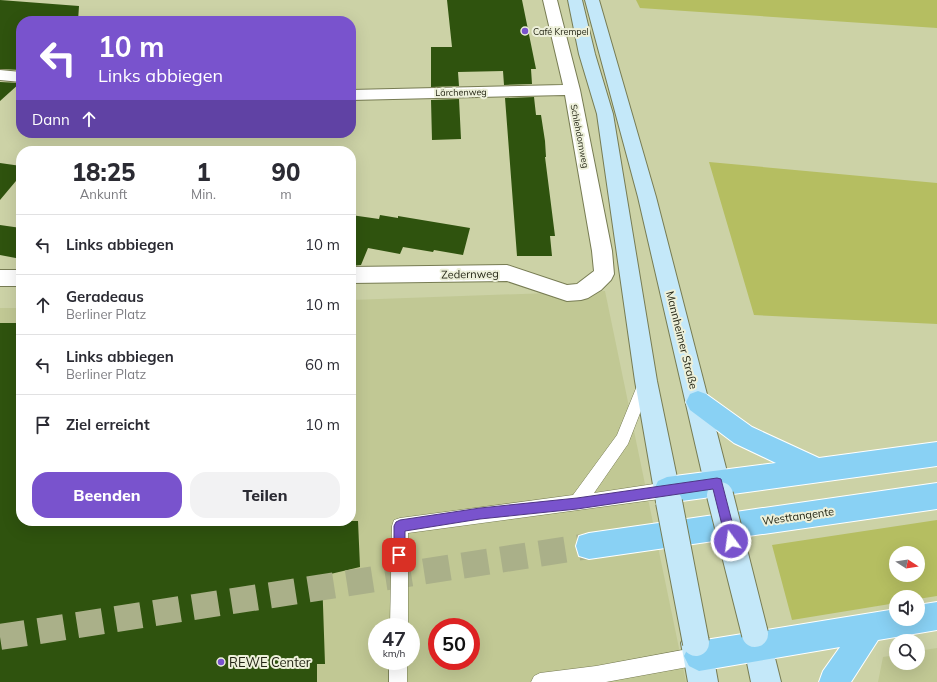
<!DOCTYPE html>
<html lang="de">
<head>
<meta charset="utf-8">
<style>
	body { margin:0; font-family:Mulish,sans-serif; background:#f2f2f3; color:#2b2b33; height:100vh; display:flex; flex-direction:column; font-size:15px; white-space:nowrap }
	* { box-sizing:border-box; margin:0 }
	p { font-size:13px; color:#7c7c81 }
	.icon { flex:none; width:22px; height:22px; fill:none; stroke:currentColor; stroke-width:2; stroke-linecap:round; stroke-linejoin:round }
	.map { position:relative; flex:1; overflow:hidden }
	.sheet { position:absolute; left:16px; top:146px; width:340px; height:380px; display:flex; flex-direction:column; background:#fff; border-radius:16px; box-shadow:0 4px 16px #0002 }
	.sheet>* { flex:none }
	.top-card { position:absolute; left:16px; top:16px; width:340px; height:122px; border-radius:16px; box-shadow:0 4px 16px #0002; background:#7953cd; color:#fff; overflow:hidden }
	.needle { width:26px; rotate:102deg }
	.tools { position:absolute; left:889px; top:546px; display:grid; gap:8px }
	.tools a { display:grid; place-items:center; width:36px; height:36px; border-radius:50%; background:#fff; box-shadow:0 4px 16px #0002; font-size:20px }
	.speed { position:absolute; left:368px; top:618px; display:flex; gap:8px; font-size:20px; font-weight:700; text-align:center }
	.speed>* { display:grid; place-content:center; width:52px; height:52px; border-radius:50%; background:#fff; box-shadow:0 4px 16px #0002; line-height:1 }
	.speed small { font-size:10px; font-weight:400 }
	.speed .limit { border:6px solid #d22; background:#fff; color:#111 }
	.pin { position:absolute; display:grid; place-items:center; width:34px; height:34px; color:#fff; margin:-17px; border-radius:8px; box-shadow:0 2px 6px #0006 }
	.me { position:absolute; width:44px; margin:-22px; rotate:346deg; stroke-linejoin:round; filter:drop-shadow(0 0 3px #0008) }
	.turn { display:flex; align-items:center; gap:14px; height:84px; padding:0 16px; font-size:18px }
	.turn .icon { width:52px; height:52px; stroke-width:2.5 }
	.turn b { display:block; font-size:28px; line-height:34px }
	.then { display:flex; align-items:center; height:38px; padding:0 16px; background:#0003; gap:8px; font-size:15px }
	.eta { display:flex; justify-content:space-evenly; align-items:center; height:68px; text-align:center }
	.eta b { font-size:24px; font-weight:800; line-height:28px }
	.cta { display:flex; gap:8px; margin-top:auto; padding:8px 16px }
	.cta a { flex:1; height:46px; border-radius:16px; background:#7953cd; color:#fff; font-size:16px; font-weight:800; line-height:46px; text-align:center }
	.cta a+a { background:#f2f2f3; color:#2b2b33 }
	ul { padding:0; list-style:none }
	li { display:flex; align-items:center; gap:12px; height:60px; padding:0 16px; border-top:1px solid #e1e1e2 }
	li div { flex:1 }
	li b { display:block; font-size:15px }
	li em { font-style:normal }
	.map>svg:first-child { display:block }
	.built { fill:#c1c894; fill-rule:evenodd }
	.green { fill:#b5be61; fill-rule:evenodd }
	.building { fill:#2f530e }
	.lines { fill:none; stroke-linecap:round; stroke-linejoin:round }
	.primary-tunnel { stroke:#aab089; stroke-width:26; stroke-dasharray:26 13; stroke-linecap:butt }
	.service-casing { stroke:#777c53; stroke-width:1 }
	.minor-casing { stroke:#777c53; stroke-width:2 }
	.secondary-casing { stroke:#777c53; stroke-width:2 }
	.primary-casing { stroke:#fff; stroke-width:2 }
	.service { fill:#fff; fill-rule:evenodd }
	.minor { fill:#fff; fill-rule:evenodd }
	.secondary { fill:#c4e8f9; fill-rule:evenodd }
	.primary { fill:#89d1f4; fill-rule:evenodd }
	.secondary-bridge-casing { stroke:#777c53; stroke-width:28; stroke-linecap:butt }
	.secondary-bridge { stroke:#c4e8f9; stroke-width:26 }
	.route { fill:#7953cd; stroke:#4f3685 }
	.poi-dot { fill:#7953cd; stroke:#edf0da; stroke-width:1.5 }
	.labels { text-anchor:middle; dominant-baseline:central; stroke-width:4; stroke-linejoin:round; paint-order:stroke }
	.far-poi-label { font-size:9px; fill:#242615; stroke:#edf0da; text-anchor:start }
	.far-street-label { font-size:9px; fill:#242615; stroke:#edf0da }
	.street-label { font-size:11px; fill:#242615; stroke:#edf0da }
	.near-poi-label { font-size:13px; fill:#242615; stroke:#edf0da; text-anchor:start }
</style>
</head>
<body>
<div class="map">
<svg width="937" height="682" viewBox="0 0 937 682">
	<rect width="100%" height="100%" fill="#ccd2a6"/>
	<path class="built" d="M605,291L686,682H0V308H21V521H351V300ZM377,627H411V661H377ZM437,627H471V661H437Z
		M937,648V682H878L883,657L896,655V663H918V651Z"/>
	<path class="green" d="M636,0H937V28L640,8Z
		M709,162L937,183V324L754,315Z
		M937,520V596L918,599V597H896V603L792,620L772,545ZM896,553H918V575H896Z"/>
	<path class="building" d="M0,0L79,6L78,21H21V70L0,69Z
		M447,0H522L536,69H531L532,84L504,85L503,71L458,72L459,86L431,87V47H452Z
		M0,82L20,83L0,101Z
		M534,97L536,115H541L545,141L546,157H545L555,236H550L552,256H517L505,98Z
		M459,99L461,139L432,140L431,100Z
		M0,163L21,166V175L0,200Z
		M351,215L379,219L380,215L398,218V216L470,228L463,255L434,250L433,252L403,247L400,254L368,248L361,265L351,266Z
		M0,225L21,228V259L0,255Z
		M0,323H21V521H358L360,567L322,576L325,664H317V682H0Z"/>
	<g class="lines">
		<path class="primary-tunnel" d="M0,637L589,546"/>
		<defs>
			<path id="service" d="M644,379L649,381L651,385L628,444L594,493L667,482L672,485L675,490L672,495L667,498L408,533V627H390L392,526L394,520L400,518L573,495L617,435L639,381Z
				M699,647L705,650L708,656L705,662L699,665L606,682H531L534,676L540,673L596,666Z
				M389,661H407V682H389Z"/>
			<path id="minor" d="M543,0H557L580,90L612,251L614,274L611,280L601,290L588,298L581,300L567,301L507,281L351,283V267L507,265L567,285L577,284L594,271L592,251L565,95L351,100V90L563,85Z
				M0,70L21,72V82L0,80Z
				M0,270H21V286H0Z"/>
			<path id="secondary" d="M568,0H582L595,54L613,114L657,381L682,502L678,511L669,515L660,511L656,502L635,381L597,114L579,54Z
				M585,0H599L656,197L733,495L729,504L720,508L711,504L707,495L638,197Z
				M755,620L765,624L769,634L781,682H751L741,634L745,624Z
				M696,628L706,633L711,643L718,682H688L681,643L686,633Z"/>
			<path id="primary" d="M698,391L706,394L752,427L819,458L937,442V466L667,503L658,499L654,490L658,481L667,477L776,463L734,443L690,410L686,402L690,394Z
				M937,483V509L589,559L579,556L576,546L579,536L589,533Z
				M937,602V630L878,640L851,682H819L823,671L840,647L699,671L689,666L684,656L689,646L699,641L896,609V619H918V605Z"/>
		</defs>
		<use href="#service" class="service-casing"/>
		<use href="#minor" class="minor-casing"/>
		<use href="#secondary" class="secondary-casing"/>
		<use href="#primary" class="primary-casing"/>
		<use href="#service" class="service"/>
		<use href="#minor" class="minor"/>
		<use href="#secondary" class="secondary"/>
		<use href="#primary" class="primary"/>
		<defs>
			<path id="secondary-bridge" d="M720,495L755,634
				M669,502L696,643"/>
		</defs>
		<use href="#secondary-bridge" class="secondary-bridge-casing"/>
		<use href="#secondary-bridge" class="secondary-bridge"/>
	</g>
	<path class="route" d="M717,478L721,479L722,483L737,541L735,545L731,547L727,545L713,489L577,509L480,519L405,531V555L403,559L399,560L395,559L394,555V526L396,522L400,520L480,508L577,498Z"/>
	<g class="poi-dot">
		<circle cx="525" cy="31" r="4"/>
		<circle cx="221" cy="662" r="4"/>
	</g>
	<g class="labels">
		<g class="far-poi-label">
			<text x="533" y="31">Café Krempel</text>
		</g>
		<g class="far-street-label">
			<text transform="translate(461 92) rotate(-1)">Lärchenweg</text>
			<text transform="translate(580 136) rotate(79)">Schlehdornweg</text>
		</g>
		<g class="street-label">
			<text transform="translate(470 274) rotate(-1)">Zedernweg</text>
			<text transform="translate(682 340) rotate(76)">Mannheimer Straße</text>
			<text transform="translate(798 516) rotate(-8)">Westtangente</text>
		</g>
		<g class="near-poi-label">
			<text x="229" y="662">REWE Center</text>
		</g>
	</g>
</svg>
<div class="tools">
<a><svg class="needle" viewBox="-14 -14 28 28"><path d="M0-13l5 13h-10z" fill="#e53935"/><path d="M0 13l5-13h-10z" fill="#7c7c81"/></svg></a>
<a><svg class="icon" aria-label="sound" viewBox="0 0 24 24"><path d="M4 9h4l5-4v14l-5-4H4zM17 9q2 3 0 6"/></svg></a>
<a><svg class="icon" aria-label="search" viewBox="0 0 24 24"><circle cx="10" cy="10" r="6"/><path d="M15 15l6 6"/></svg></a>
</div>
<div class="speed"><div>47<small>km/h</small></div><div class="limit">50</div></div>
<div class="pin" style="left:399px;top:555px;background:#d93025"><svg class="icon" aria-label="arrive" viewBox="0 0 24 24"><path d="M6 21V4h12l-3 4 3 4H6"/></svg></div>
<svg class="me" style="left:731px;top:541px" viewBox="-20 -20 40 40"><circle r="17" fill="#7953cd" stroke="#fff" stroke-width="3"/><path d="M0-11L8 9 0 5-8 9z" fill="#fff"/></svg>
<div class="top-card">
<div class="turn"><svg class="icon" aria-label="left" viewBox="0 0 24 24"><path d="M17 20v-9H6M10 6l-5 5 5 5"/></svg><div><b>10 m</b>Links abbiegen</div></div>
<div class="then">Dann<svg class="icon" aria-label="ahead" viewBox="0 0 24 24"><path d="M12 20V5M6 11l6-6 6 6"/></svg></div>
</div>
<section class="sheet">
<div class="eta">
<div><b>18:25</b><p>Ankunft</p></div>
<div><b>1</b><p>Min.</p></div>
<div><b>90</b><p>m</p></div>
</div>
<ul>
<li><svg class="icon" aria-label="left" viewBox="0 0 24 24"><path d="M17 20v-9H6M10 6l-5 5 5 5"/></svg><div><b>Links abbiegen</b></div><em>10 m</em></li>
<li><svg class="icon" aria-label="ahead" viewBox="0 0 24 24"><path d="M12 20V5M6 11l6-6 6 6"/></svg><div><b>Geradeaus</b><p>Berliner Platz</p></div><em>10 m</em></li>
<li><svg class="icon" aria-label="left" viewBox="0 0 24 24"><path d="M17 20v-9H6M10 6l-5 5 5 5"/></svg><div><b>Links abbiegen</b><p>Berliner Platz</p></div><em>60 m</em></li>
<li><svg class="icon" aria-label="arrive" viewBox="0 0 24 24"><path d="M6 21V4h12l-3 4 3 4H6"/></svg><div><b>Ziel erreicht</b></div><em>10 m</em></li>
</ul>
<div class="cta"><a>Beenden</a><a>Teilen</a></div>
</section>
</div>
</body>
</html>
